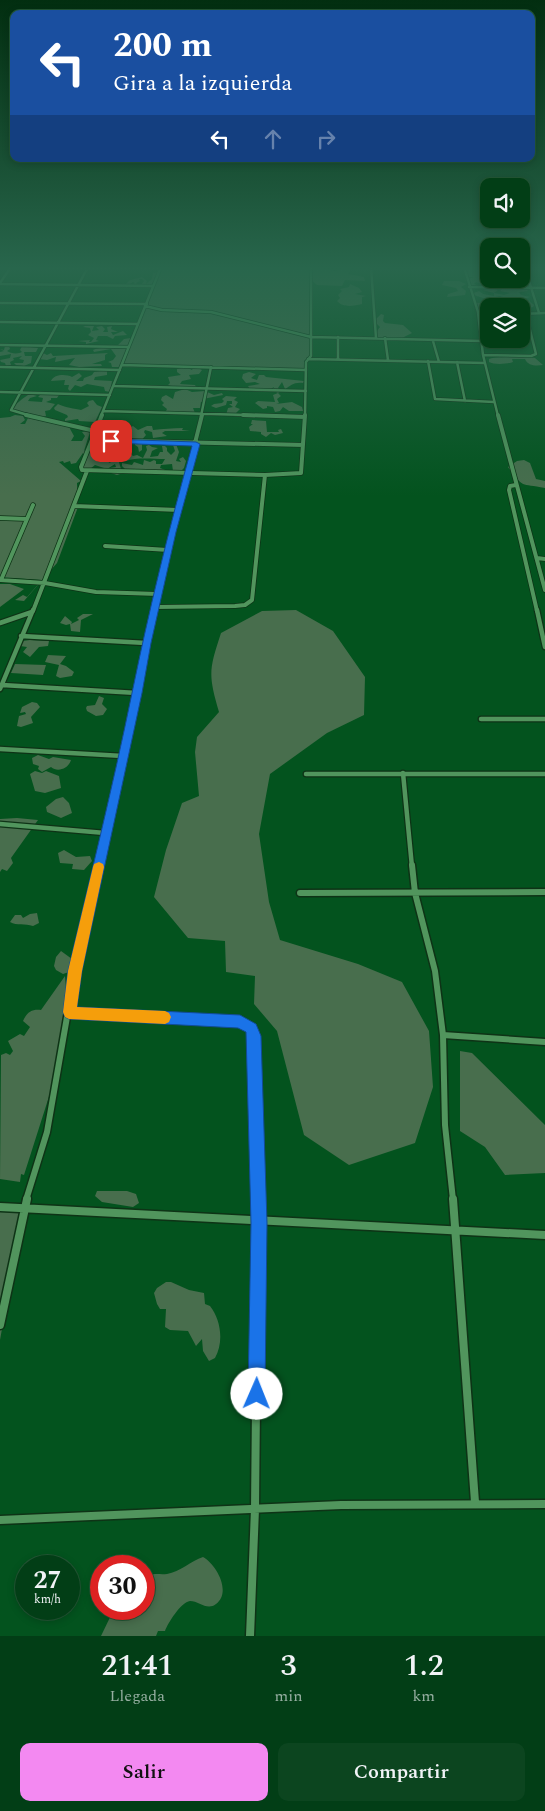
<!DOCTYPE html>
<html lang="es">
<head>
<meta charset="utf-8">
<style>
	body { margin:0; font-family:Spectral,serif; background:#0c451f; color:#f1f3f6; height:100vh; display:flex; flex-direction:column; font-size:19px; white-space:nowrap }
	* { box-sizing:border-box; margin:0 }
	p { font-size:16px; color:#96aea1 }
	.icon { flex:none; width:28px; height:28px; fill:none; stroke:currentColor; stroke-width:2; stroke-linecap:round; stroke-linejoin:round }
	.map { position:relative; height:1636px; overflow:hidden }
	.panel { display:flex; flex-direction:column; background:#023e16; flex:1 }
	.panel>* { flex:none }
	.top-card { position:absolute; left:10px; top:10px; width:525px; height:152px; border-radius:10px; box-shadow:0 2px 8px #0003,0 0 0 1px #235735; background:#1a4fa0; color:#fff; overflow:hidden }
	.tools { position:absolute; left:480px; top:178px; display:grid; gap:10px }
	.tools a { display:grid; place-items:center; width:50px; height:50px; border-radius:10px; background:#023e16; box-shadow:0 2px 8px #0003,0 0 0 1px #235735; font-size:25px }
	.speed { position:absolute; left:15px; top:1555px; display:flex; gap:10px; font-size:25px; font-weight:700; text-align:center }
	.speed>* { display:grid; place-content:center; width:65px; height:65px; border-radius:50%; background:#023e16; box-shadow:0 2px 8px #0003,0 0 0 1px #235735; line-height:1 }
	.speed small { font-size:12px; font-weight:400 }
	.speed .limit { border:8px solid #d22; background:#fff; color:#111 }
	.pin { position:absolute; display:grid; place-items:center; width:42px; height:42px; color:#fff; margin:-21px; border-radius:10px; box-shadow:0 2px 8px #0006 }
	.me { position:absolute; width:55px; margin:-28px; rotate:1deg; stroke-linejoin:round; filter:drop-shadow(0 0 4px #0008) }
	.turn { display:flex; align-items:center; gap:18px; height:105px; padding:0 20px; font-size:22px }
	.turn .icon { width:65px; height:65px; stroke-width:2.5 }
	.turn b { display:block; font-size:35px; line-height:42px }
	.lanes { display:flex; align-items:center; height:48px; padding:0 20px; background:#0003; justify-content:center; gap:25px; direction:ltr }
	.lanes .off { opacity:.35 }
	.eta { display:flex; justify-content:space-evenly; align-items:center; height:85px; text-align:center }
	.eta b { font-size:30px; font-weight:600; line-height:35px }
	.button { display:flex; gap:10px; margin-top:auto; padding:10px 20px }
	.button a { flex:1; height:58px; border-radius:10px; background:#f389f1; color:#111; font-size:20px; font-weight:600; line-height:58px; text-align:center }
	.button a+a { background:#0c451f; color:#f1f3f6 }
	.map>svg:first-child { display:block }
	.green { fill:#486e4d }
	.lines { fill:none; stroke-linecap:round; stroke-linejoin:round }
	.minor-far4-casing { stroke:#0e3316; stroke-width:4 }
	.minor-far3-casing { stroke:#0e3316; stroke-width:5.5 }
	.minor-far2-casing { stroke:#0e3316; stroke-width:7 }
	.minor-far1-casing { stroke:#0e3316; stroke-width:9 }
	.minor-casing { stroke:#0e3316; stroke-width:11 }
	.minor-far4 { stroke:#51955d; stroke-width:2.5 }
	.minor-far3 { stroke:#51955d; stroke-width:4 }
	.minor-far2 { stroke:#51955d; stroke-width:4.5 }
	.minor-far1 { stroke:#51955d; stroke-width:6 }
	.minor { stroke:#51955d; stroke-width:8 }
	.route { fill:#1a73e8; stroke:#114b97 }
	.slow { fill:#f59e0b }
</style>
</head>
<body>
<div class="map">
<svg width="545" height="1636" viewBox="0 0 545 1636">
	<rect width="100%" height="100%" fill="#03531e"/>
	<path class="green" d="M161,267H309L310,273L312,267L336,271L343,268L351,269L348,274L364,277L365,281L345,280L342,286L317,285L310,279L311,356L304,361V369L112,367L111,363L108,362L113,360L116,356L111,349L94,352L93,350C106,344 119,354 129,345H118L124,339L131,338L154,281L151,285H141L144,281L142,279H139L140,281L136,283L139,285H130L135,283L133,282L128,285L126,284L130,280L142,277L147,281L146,284L152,279L153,273L157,272L158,274Z
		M465,267H489V279H513L515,283H499L502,286H495L494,282L482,284L476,282L474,284L479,286L470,285V283L465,280L474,277H468Z
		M444,281H459L466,284L461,287L466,291L465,295L447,297L448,294L458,291L456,288L442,285Z
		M350,284L359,288L362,292L355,294L366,296L362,297V304C353,306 343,308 337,301L340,298L338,295L342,291L340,289L349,287Z
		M491,288L498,290L494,293L504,295L510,293L500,291L502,289L525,288L528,291L519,292L521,295L530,297L513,302L521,304L522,301H529L534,305L533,307L526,309L516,305L518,306H484L488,311L476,308V303H477L494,302L497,299L506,298L500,296L486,299L471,294L479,291L483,294L494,296V293L483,290Z
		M381,314L384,315L383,321L385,323L403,325L412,333L402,338L379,339C376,334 376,332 380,327L376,323V319Z
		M85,326H94L92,331L99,330L96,327L102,326L105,329L103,332H108L107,327L112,326L111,329L118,332H111L113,335L123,331L127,335L115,336L113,339L107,336H98L96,340L99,341L86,344V342L78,341L90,340L89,342H91L94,338L88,335L91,332L90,328L83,327Z
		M5,346H9L10,349L7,351C11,354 19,354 22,352L20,350L22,346L38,348L36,352H24L25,356H32L31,363L24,366L16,365L14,363H23L24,360L19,359L22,356L13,358L14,360L10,362L11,365L6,366L5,363L1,362L0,360L10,358L11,354L0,356V352L4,351L0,349L4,350Z
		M40,353H43L47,355L51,353L53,356L108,353L105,355V360L92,364H101L102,366L79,367L69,365L75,358L55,362L56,357L47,360L39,359Z
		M511,355L535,358L543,365C536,366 528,366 525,359H512L513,362C508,364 494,365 489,362V359C496,356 504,359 511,355Z
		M186,367L192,370L193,368H198L202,370L199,374L189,375L191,379L182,381L180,384L195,385L196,387L181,389L168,385L170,383L168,377L181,375L177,372V369Z
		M101,371H107V375L95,377L94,380L112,381L110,392L105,391L104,387L87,384L81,387L75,385L70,391L68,389L69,385H64L65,380L51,381C54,374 66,374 72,377L79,373L82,376L76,381H83L84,378L92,375L94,372Z
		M249,372L256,374L251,378L257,380L259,375H264L266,377L304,381L303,383C293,382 291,386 285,389L282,382L278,388L281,391L278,393L272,390L274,387C266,392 260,392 251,391L248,386L260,384L255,382L246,383L242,378L243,374Z
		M185,389L192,392L205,391L214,395L222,393L223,395L203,399L204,401L201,402L200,408H193L195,413L166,411L167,409L162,405L164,403L161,400L162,397L166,395L173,399L175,392Z
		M278,393L281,396L277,399L279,403L276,404L292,402L302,407L303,411H289L283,407L280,411L275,412L273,407L267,406V408L263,409L255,403L258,401L275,402L273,395Z
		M30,394L37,396L30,398L28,401L42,402L43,398L38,397L41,394L59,395L57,398H51V400L46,402L55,404L50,410L45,411L46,416L42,417L12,410C15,404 24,397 30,394Z
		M226,396L237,397L234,400L238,402L235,407L240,409L236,413L241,416L240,417L226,415L228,408L233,407L229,404H232V401H227L226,405L216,408L211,406L214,404L222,403L224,401L222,399Z
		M93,400L97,405L102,407L95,422L79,421L78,419L65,421V419L68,417L67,415L55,410L54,408L58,404C63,407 76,409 81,410L89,406L87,403L89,401Z
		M15,415L23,416L25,420L20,424H25L28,418L69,427L74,436L71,441H82L85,436L82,432L88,431L90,432L84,451L93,442L105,443L100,454L102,456L98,457L97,461L101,462L104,459L110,463L113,458L111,454L118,453L120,456L118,459L121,469H119L123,473L117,475L111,473L110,468L116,467L115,464L107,469L95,465L90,469L83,468L81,461L83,457H86L83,453L76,463L71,464L70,461L64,463L63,461L59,462L81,481L77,483L78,507L57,563L24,601L15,600L23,595L27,597L42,580L0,577V418L10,417Z
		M252,420L266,421L267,432H279L278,430L281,429L283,433L275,435L271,433L266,437L261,434V432L250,431L249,427L253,424H251Z
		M121,423L129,428L133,426L138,430L147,426H152L153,430C162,429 173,428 183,428L182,430L190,431H165L162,433L167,436L153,438L152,432L145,430L144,432L146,435L139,443H142V450L139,452L138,447L135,445V443L130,439L132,436L124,432L120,433L116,439L113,437V430L123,431L115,428Z
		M176,444L179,452L176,461L181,462L179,459L183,457L186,461L184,468L180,472L173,471L172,464L161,465L160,468L171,472L126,470L122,466V463L132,465L134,462L143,465L144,460L150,462L154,460L156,461V464H162L165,459C153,459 136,457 126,461L127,457H123L130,453L133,456L137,455L143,458L147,450L146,446L149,445L152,447L158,448L152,451L150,457L158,456L160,452H163L162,446H165L167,448V451L171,455L175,451L173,445Z
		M524,460L530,463L536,479L545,481V488C520,483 524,489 508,467L517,461Z
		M0,584H10L24,589L0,607Z
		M296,610L333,631L365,677L364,715L327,733L270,774L259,834L269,902L280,940L358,964L402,982L429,1031L433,1087L415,1143L349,1165L304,1135L277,1031L254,1004L255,976L226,972L225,941L188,938L154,897L166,850L182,803L199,796L195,752L197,737L219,712C208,674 209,670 221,633L262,611Z
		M83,614H93L81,620L80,632L71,631L70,624L66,625L60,623L65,616L72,622L71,624L79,620L77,618Z
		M30,640L49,641L48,646L39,647L30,657L23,652L27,647L20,646L22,641Z
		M48,655L66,656L60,664L66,666L74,672L72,676L60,678L56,676L59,665L45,662Z
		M15,664L46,665L43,675L11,673Z
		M99,696L104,698L102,704L107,709L103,715L96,716L87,711L86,708L87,706L95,705Z
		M32,702L37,703L40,707L31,717L33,723L21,727L17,726L19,716L26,714L25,712L20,713L22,707Z
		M38,755L49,759L53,757L71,760C69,768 58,773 51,767L42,772L38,769L39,766L33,764L32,758Z
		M35,771L42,773L46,771L59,776L61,788L45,793L35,791L30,774Z
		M63,797L69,803L72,813L61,818L47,812L46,807L56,799Z
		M17,818L38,820L11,858L13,863L7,871L2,869L0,872V819Z
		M64,850L76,857L90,856L92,861L84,870L72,869L73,864L60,863L58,853Z
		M37,913L39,923L33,926C25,923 17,926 10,922L15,915H21L23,918L30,914Z
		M61,951L72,959L69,972L63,974L56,970L54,966L56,957Z
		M65,976L66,988L70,990V994L67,996L68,1026L53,1084L24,1175L21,1174L20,1182L0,1179L1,1055L6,1053L10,1055L13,1051L8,1041L20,1034L24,1036L30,1027L23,1021C27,1012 32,1009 41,1010Z
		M460,1051L472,1053L545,1125V1173L505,1175L485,1147L460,1131Z
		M97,1191H127L136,1194L139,1203L133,1207L102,1202L95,1196Z
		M0,1207L24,1208L0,1340Z
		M166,1282H171L189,1290L204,1293L205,1304L210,1306C221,1320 224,1342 215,1358L209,1361L203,1351L202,1339L196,1346L188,1331L170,1330L165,1327L166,1309H160L157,1304L154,1293L157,1288Z
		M203,1557C216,1564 232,1592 216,1604C207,1611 199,1601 190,1601C181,1602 168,1623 165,1631H158L156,1636H101L114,1609H144V1578C152,1572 158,1575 167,1574C180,1572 191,1561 203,1557Z"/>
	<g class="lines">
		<defs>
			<path id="minor-far4" d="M0,267L160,269
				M371,267L376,338
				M464,267L478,312L483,355L498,416
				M464,267H489
				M521,268H525L539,313
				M0,283L11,267
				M0,284L153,286
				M469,287L545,288
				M0,303L147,304
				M145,306L162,310L211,312L311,337L482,341
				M478,312L489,313
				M521,314L545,313
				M0,322L138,324
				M338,337V359
				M385,338L388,360
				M433,341L439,362
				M0,345L129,347
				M483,355L531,356L536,354L526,314
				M308,359L485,363
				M428,361L435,399L494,402
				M457,362L465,401
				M122,365L306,370
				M0,367L120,370
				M114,386L306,391
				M0,392L110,395
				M103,411L285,416
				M31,416L11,410L88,267
				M101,416L161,267
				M201,416L211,367
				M305,416L306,362L311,356V267"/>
			<path id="minor-far3" d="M26,415L95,431
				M102,415L81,467L82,470L265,475L301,473L305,415
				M243,415L305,417
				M498,415L545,590
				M92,440L303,445
				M516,485L510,486L509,490L537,611
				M74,506L179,510
				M0,518L27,519
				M105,546L168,550
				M537,558L545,559
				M0,580L45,583L96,592L158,594
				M1,580L33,505
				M155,607L235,606L245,605L252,600L265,475
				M33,611L87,471
				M153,611L202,415"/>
			<path id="minor-far2" d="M537,610L545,647
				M0,623L32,612
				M21,636L146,643
				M2,685L137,693
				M0,689L33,610
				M481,719H545
				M0,749L123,756
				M403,773L412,867
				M306,774H545
				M0,824L105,833
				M98,867L154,610"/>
			<path id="minor-far1" d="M412,865L415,893L435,971L443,1035L545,1042
				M300,893L545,892
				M69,1012L240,1021L251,1028L254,1036L258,1200
				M443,1035L445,1125L453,1200
				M26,1200L47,1132L75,971L99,865"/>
			<path id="minor" d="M453,1199L475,1502
				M0,1207L545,1235
				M0,1325L27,1199
				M0,1520L341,1505L545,1504
				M250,1636L255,1509L258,1199"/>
		</defs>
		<use href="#minor-far4" class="minor-far4-casing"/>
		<use href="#minor-far3" class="minor-far3-casing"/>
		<use href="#minor-far2" class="minor-far2-casing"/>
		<use href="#minor-far1" class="minor-far1-casing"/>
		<use href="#minor" class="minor-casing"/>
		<use href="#minor-far4" class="minor-far4"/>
		<use href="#minor-far3" class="minor-far3"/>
		<use href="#minor-far2" class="minor-far2"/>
		<use href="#minor-far1" class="minor-far1"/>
		<use href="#minor" class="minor"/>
	</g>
	<linearGradient id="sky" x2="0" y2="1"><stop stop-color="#022e10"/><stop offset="0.54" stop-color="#28664c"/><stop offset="1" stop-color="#28664c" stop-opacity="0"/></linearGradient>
	<rect width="545" height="496" fill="url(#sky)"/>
	<path class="route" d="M109,439L196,442L200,444L176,532L151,643L142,693L82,971L77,1007L240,1015L256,1024L261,1036L267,1223L265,1394L263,1401L257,1403L250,1401L248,1394L251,1223L246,1032L238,1028L69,1019L65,1017L63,1012L68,971C90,878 113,786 132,693C149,610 169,528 192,446L111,443L109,442Z"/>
	<path class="slow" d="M99,862L103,864L104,867L82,971L77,1007L165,1011L169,1013L171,1017L169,1022L165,1024L69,1019L65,1017L63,1012L68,971L93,867L94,864Z"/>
</svg>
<div class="tools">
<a><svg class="icon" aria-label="sound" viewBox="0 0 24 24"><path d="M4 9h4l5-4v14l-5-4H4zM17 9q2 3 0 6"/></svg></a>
<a><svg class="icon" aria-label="search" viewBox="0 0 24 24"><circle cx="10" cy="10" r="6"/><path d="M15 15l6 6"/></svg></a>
<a><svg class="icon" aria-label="layers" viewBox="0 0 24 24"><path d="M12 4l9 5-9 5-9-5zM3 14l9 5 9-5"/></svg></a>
</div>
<div class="speed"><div>27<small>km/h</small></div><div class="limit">30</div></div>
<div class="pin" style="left:111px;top:441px;background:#d93025"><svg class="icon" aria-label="arrive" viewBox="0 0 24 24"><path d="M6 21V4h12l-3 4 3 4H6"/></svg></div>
<svg class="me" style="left:257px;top:1394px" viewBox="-20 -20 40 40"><circle r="19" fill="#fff"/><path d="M0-13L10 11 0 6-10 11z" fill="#1a73e8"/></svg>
<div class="top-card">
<div class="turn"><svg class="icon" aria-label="left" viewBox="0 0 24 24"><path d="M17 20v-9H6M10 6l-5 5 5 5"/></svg><div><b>200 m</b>Gira a la izquierda</div></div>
<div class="lanes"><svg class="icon" aria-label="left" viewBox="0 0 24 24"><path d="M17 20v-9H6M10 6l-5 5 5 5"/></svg><svg class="icon off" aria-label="ahead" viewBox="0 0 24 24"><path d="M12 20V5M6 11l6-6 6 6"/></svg><svg class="icon off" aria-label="right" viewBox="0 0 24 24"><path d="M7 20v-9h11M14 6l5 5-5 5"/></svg></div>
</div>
</div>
<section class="panel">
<div class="eta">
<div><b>21:41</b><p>Llegada</p></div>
<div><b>3</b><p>min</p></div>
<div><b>1.2</b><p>km</p></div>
</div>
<div class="button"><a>Salir</a><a>Compartir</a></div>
</section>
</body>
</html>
